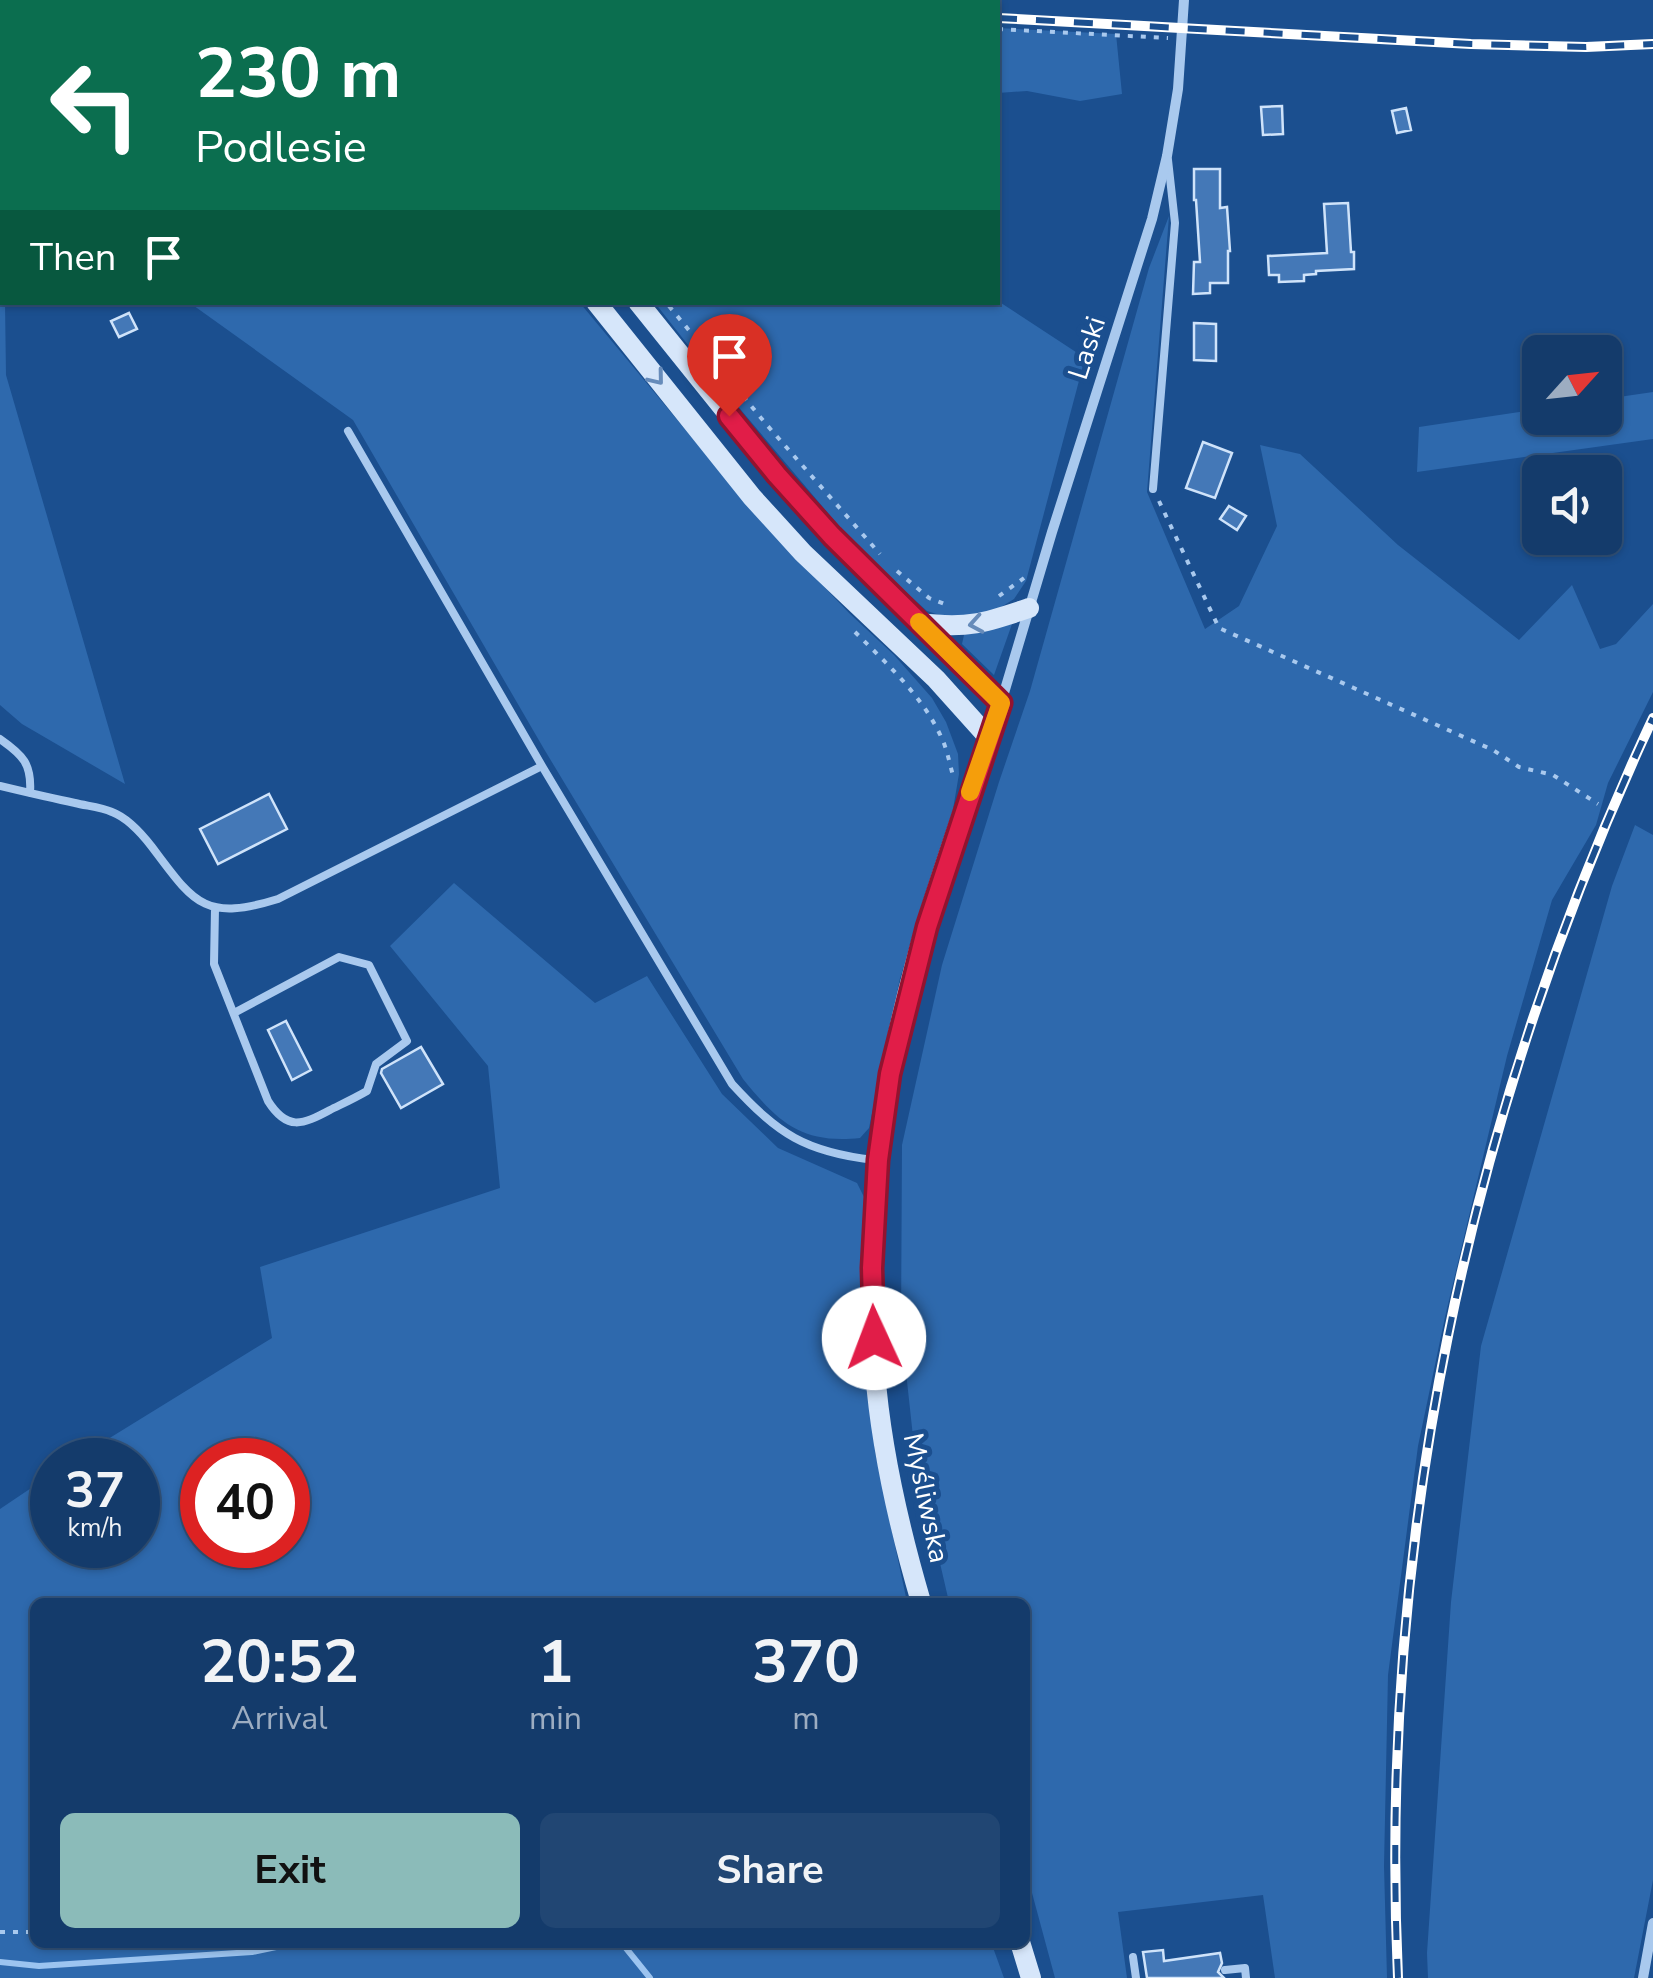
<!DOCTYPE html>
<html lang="en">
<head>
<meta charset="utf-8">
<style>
	body { margin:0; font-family:"Nunito Sans",sans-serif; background:#214673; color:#f1f3f6; height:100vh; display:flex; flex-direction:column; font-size:38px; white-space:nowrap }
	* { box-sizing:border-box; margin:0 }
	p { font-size:32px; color:#9dadc1 }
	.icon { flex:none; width:55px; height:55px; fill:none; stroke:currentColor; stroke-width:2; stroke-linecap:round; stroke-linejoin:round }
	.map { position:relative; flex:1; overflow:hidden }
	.sheet { position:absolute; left:30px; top:1598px; width:1000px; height:350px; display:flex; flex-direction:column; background:#143b6b; border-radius:15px; box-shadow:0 2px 8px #0004,0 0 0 2px #33557e }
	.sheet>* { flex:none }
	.banner { position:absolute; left:0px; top:0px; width:1000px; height:305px; box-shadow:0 2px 8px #0004,0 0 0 2px #33557e; background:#0b6e4f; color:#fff; overflow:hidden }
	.needle { width:65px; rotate:63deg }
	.fabs { position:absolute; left:1522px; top:335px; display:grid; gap:20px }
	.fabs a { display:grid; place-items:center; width:100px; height:100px; border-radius:15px; background:#143b6b; box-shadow:0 2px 8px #0004,0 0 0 2px #33557e; font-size:50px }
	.speed { position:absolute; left:30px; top:1438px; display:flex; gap:20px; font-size:50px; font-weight:700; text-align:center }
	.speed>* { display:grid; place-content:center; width:130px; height:130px; border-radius:50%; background:#143b6b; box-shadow:0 2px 8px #0004,0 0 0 2px #33557e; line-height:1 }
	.speed small { font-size:25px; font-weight:400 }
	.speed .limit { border:15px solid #d22; background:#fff; color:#111 }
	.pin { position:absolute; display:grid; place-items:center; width:85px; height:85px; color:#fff; margin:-102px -42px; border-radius:50% 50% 50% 0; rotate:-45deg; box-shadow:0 0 10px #0007 }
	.pin .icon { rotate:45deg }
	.me { position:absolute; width:110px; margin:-55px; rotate:358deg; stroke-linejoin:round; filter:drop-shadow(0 0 8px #0008) }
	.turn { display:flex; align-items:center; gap:35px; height:210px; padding:0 30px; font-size:45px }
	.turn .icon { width:130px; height:130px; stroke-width:2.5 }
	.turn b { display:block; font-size:70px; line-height:85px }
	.then { display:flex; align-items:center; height:95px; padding:0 30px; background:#0003; gap:20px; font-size:38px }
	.eta { display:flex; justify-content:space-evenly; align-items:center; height:170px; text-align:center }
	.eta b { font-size:60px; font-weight:700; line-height:70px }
	.primary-button { display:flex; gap:20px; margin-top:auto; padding:20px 30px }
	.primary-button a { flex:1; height:115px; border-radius:15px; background:#8bbbb9; color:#111; font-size:40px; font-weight:700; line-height:115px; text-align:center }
	.primary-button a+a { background:#214673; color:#f1f3f6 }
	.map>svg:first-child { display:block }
	.green { fill:#2e69ad; fill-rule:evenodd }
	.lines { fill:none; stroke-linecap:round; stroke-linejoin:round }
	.stream { stroke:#9cc4f0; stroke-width:6 }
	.building { fill:#4478b7; stroke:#cfe3fa; stroke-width:2.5 }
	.path { stroke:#a9c9ee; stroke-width:4; stroke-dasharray:5 8; stroke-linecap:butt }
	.lane { stroke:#a9c9ee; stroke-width:8 }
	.street { stroke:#a9c9ee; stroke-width:10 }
	.secondary { stroke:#d6e6fa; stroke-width:20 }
	.rail-casing { stroke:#fff; stroke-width:10 }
	.rail { stroke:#1b4f8f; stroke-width:6; stroke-dasharray:19; stroke-linecap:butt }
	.oneway { stroke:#668bba }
	.route-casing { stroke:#92132f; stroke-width:25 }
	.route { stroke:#e11d48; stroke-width:18 }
	.slow { stroke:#f59e0b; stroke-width:18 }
	.labels { text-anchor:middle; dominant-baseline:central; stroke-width:10; stroke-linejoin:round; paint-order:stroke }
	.street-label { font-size:28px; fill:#fff; stroke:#1b4f8f }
</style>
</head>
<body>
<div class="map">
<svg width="1653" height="1978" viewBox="0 0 1653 1978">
	<rect width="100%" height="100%" fill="#1b4f8f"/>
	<path class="green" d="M0,0H325L327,2H2V302L5,303L6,375L125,784L22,724L0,705Z
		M998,28L1116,34L1122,94L1080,101L1027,91L998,93Z
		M1169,216L1147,492L1205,629L1239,606L1277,526L1260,445L1300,454L1398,545L1519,640L1572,585L1600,649L1616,644L1653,604V692L1608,783L1596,825L1552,900L1507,1056L1445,1317L1418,1446L1388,1675L1384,1866L1387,1978H1275L1263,1895L1118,1912L1127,1978H1055L1025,1867V1602H949L915,1455L901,1326L902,1145L942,965L999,782L1030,691L1149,268Z
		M998,301L1085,358L1026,581L1014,599L993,612L952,619L927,611L860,551L714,378L655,303Z
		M190,303H580L758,517L849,613L894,655L932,698L946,722L958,754L959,774L951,821L900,978L869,1128L860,1138C801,1144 778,1122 743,1079L544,749L353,420Z
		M1653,392V439L1417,472L1419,427L1540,409V418H1605V399Z
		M1012,624L994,675L962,644L964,635Z
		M1635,825L1653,835V1880L1634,1978H1428L1427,1953L1451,1602L1481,1346L1612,886Z
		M454,883L595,1003L647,976L722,1094L778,1148L857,1183L864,1197L862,1237L865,1349L875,1452L907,1602H35V1942H991L1004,1978H0V1509L52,1474V1545H138V1460H74L272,1338L260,1267L500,1188L488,1066L390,946ZM202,1460H288V1545H202Z"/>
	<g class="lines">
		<path class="stream" d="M621,1942L650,1978
			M0,1962L39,1966L252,1952L300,1942"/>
	</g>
	<path class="building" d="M1282,106L1283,134L1263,135L1261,107Z
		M1406,108L1411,130L1397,133L1392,111Z
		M1194,169H1220V208L1227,207L1230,251H1228V283H1210V293L1193,294L1194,262H1200L1196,200H1194Z
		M1348,203L1351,252H1354V269L1316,271V274L1304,275V281L1279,282V275H1269L1268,256L1327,253L1324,204Z
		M129,313L137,329L119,337L111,321Z
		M1194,323L1216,324V361L1194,360Z
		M1203,442L1232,453L1215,498L1186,488Z
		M1229,506L1246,516L1237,530L1220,519Z
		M269,794L287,829L218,864L200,829Z
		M286,1021L311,1070L292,1080L268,1030Z
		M421,1047L443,1084L401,1108L381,1073L382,1069Z
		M1163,1950L1164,1961L1220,1953L1222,1963L1218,1972L1224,1978H1147L1143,1952Z"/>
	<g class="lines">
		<path class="path" d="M467,0L507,2
			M998,29L1168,38
			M669,306L766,424L880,554
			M1159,501L1219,628L1493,750L1519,767L1553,775L1598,804
			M897,571L929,598L947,605
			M999,596L1024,578
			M855,632C888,665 924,697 943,741C948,753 950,766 954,779
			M0,1932H35"/>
		<path class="lane" d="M348,431L542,766
			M1153,489L1175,223L1168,160
			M0,739C23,755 32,764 30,793
			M0,786C25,792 50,798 75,803C87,806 101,807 112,812C128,818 142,834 152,847C194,903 204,922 278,899L542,766L732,1084C778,1134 805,1152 874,1160
			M215,908L214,964L268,1101C287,1131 302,1125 330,1110C342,1104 355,1098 367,1091L376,1064L407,1041L369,965L339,957L234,1013
			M1133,1957L1136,1978
			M1225,1970L1245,1968L1246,1978"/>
		<path class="street" d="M1001,703L1052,532L1152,219L1167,156L1178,89L1184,0
			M1643,1978L1653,1923"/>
		<path class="secondary" d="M352,0L354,2
			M396,0L398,2
			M596,302L752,497L803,553L936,679L989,738
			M638,302L777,475L832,536L1001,703C959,824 912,948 890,1075C873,1171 868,1274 875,1371C881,1450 899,1527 921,1602
			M920,623C968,629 985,623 1029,608
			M1020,1942L1031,1978"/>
		<defs>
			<path id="rail" d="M702,0L743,2
				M998,18L1471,44L1586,47L1653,44
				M1398,1978C1378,1541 1468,1114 1653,718"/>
		</defs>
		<use href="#rail" class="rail-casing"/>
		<use href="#rail" class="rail"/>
	</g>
	<defs><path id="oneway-chevron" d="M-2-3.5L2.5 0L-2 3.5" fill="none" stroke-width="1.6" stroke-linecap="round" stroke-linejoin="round" transform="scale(2.5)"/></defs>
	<g class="oneway">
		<use href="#oneway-chevron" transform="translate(657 378) rotate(51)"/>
		<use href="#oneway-chevron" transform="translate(976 624) rotate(170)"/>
	</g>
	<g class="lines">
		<defs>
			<path id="route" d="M729,416L777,475L832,536L1001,703L927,927L890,1074L878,1160L872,1268L874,1338"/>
		</defs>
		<use href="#route" class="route-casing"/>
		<use href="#route" class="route"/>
		<path class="slow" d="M919,622L1001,703L970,792"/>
	</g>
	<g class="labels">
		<g class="street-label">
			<text transform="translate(1087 348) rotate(-72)">Laski</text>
			<text transform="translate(926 1498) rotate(78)">Myśliwska</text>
		</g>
	</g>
</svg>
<div class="fabs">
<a><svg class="needle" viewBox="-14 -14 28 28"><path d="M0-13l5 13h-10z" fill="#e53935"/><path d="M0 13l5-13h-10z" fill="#9dadc1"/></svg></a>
<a><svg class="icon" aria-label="sound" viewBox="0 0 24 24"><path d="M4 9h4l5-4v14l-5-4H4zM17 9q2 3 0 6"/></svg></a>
</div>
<div class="speed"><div>37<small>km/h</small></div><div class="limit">40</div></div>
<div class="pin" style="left:729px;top:416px;background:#d93025"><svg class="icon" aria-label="arrive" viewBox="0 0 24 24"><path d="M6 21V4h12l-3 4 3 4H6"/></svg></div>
<svg class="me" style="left:874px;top:1338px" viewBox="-20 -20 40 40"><circle r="19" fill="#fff"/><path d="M0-13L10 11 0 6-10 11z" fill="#e11d48"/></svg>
<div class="banner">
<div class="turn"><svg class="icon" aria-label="left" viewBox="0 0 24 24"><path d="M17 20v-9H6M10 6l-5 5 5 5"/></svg><div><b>230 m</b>Podlesie</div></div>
<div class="then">Then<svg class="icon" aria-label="arrive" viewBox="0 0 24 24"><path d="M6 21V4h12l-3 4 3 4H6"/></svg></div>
</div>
<section class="sheet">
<div class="eta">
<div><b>20:52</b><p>Arrival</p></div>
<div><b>1</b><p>min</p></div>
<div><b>370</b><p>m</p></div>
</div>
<div class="primary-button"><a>Exit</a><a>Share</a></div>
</section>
</div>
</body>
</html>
